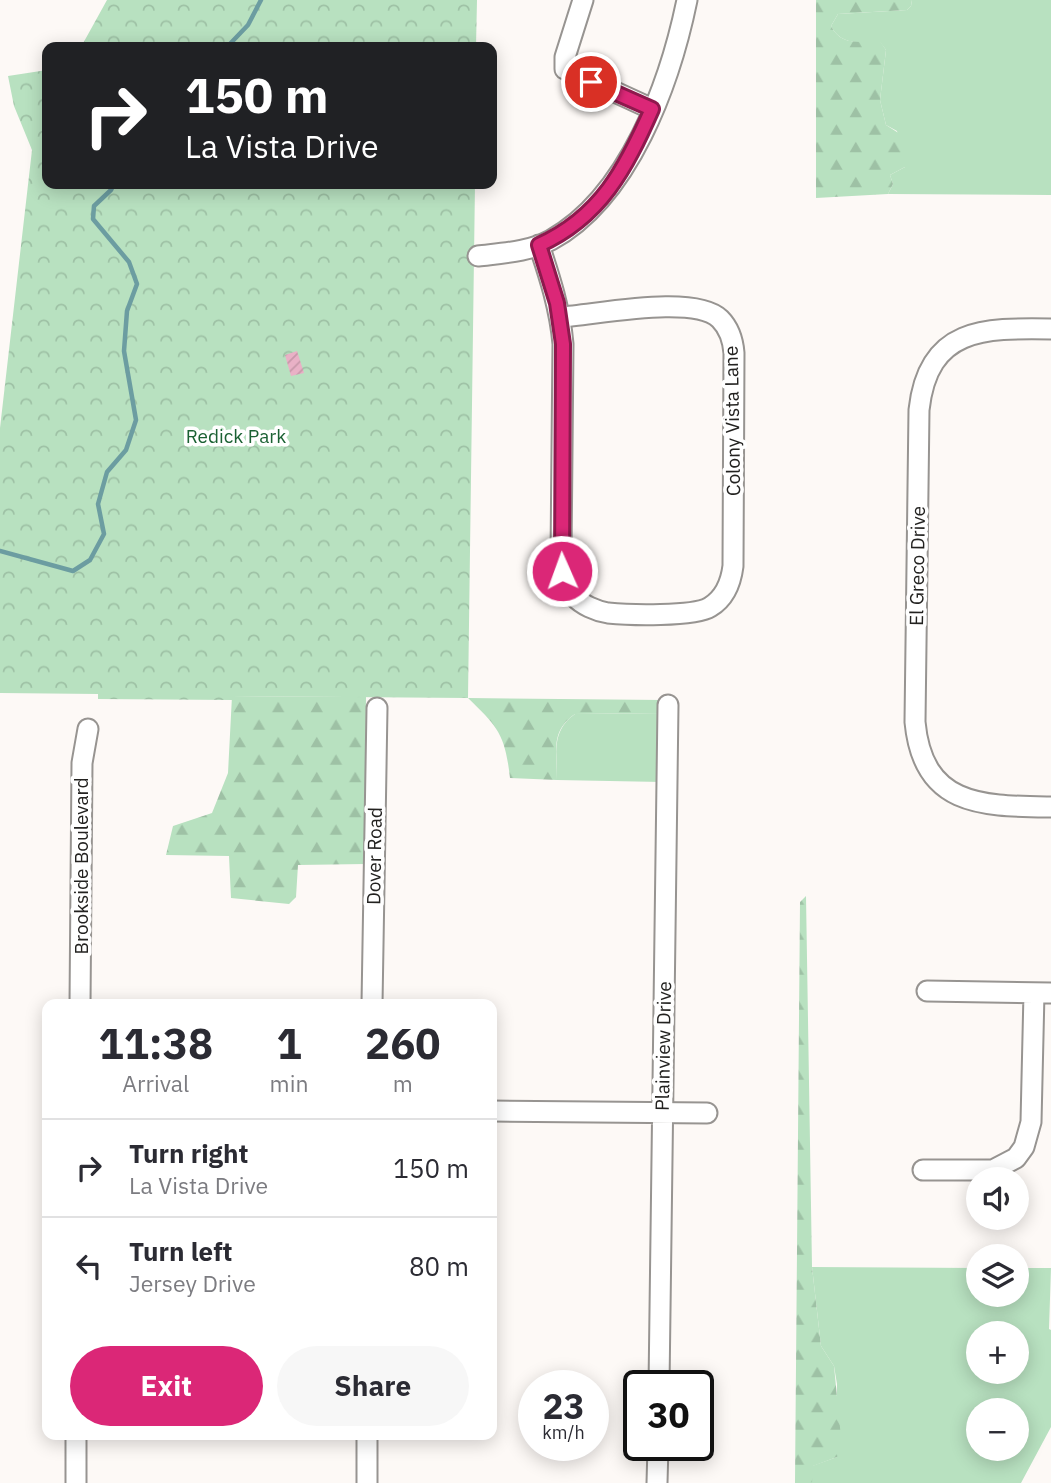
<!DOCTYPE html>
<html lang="en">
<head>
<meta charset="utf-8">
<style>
	body { margin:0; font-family:"IBM Plex Sans",sans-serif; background:#f7f7f7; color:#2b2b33; height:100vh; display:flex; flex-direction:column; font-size:26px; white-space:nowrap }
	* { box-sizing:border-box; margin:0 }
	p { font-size:23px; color:#7c7c81 }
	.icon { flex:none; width:38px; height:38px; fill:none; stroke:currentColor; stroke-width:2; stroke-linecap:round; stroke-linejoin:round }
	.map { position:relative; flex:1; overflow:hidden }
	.panel { position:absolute; left:42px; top:999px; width:455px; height:441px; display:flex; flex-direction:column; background:#fff; border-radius:14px; box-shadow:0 4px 18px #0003 }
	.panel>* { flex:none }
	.banner { position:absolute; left:42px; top:42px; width:455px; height:147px; border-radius:14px; box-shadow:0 4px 18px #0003; background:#202124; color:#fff; overflow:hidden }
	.tools { position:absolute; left:966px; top:1167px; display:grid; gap:14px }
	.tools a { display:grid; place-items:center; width:63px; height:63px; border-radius:50%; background:#fff; box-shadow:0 4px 18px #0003; font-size:35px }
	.speed { position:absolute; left:518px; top:1370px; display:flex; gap:14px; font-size:35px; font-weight:700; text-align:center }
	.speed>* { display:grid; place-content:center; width:91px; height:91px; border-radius:50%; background:#fff; box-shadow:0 4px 18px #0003; line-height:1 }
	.speed small { font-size:18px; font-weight:400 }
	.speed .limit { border:4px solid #111; border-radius:10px; background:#fff; color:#111 }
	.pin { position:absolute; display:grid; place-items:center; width:60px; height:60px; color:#fff; margin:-30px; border:4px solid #fff; border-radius:50%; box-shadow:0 2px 7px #0007 }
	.me { position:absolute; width:77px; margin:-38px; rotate:358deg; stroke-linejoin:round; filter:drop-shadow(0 0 5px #0008) }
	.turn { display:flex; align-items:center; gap:24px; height:147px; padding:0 28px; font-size:32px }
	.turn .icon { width:91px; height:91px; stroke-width:2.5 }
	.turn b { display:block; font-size:49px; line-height:60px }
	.eta { display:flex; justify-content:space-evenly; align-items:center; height:119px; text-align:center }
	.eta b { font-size:42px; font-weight:700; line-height:49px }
	.action { display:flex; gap:14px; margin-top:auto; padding:14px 28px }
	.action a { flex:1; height:80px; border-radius:42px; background:#db2777; color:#fff; font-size:28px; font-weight:700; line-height:80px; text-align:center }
	.action a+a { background:#f7f7f7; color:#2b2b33 }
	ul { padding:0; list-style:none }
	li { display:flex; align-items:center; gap:21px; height:98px; padding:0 28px; border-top:2px solid #e1e1e2 }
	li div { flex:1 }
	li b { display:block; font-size:26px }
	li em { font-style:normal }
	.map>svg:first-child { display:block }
	.grass { fill:#b8e1c0; fill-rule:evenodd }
	.forest { fill:url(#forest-firs) }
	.park { fill:url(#park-crowns) }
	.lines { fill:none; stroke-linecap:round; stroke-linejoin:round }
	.stream { stroke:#6c9da1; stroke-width:4.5 }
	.building { fill:url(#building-hatch) }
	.minor-casing { stroke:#979491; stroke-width:23 }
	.minor { stroke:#fff; stroke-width:19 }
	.route-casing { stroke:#8e194d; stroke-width:18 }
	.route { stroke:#db2777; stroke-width:12 }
	.labels { text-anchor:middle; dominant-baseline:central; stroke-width:7; stroke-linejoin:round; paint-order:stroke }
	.street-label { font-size:19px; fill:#232220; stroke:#fff }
	.park-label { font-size:19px; fill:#1b6133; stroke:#fff }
</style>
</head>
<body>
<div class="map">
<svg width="1051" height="1483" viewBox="0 0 1051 1483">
	<defs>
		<pattern id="forest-firs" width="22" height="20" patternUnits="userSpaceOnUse" patternTransform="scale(1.75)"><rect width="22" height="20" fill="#b8e1c0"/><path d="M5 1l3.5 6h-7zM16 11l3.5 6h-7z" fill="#9ec1a5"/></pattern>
		<pattern id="park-crowns" width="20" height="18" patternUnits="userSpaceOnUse" patternTransform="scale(1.75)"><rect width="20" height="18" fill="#b8e1c0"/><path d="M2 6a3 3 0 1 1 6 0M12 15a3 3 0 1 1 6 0" fill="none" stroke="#9ec1a5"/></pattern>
		<pattern id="building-hatch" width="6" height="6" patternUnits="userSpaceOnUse" patternTransform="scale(1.75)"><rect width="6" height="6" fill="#e9b1c6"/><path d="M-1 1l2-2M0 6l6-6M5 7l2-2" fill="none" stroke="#c898aa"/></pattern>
	</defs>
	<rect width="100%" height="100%" fill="#fdf9f6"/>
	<path class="grass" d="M912,0H1051V195L888,194L893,184L890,175L905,167L897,131L886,125L880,100L886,50L880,42C860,42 841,46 831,26L838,14L907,10L911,6Z
		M663,713L662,782L557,780C557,753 551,731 575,714Z
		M812,1267L978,1268V1295H1017V1268H1051L1049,1329L1051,1330V1427L1021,1483H812V1466L837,1457V1384L834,1366L821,1346ZM978,1334H1017V1372H978ZM978,1410H1017V1449H978Z"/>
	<path class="forest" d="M816,0H912L911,6L907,10L838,14L831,26C841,46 860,42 880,41L886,50L880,100L886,125L911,141L913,158L905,167L890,175L893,184L888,194L816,198Z
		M232,696L366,697L365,864L298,865L296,897L289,904L231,898L229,856L166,855L173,826L212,813L228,773Z
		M468,698L663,700V713L575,714C550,731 557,752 557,780L510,778C505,735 499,728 468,698Z
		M806,896L812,1267L821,1346L834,1366L842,1448L837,1457L813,1466L812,1483H795L800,902Z"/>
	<path class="park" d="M107,0H477L476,47H81Z
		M47,70V184H475L468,698L233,696L232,700L98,699V694L0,693V428L32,150L14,106L8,76Z"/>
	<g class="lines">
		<path class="stream" d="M121,47H123
			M227,47L248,25L261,0
			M0,551L73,571L90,560L104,534L98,504L107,472L126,450L136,420L124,351L127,311L137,284L129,262L93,219L94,206L111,190L114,184"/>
	</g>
	<path class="building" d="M297,351L304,373L291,376L285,355Z"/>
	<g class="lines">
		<defs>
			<path id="minor" d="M583,0L565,57V69L652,109
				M539,245C550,278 560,309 563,344L561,556C562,570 563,586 574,596C582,605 596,611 608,613C628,615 694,617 710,607C725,598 731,582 733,566L734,353C733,341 729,328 720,319C694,294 596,315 561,317
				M478,256C503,253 529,252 551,240C629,197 670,83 687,0
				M1051,329C984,328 928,327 919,410L915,722C923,807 982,806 1051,807
				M927,991L1051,993
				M80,1004L82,763L88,729
				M372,1004L377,708
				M492,1111L707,1113
				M923,1170H993L1016,1158L1024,1147L1031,1122L1034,993
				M659,1386L668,705
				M76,1483V1435
				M367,1483V1435
				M657,1483L658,1446"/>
		</defs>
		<use href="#minor" class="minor-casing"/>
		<use href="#minor" class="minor"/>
	</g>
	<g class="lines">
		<defs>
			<path id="route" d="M562,571L563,344L557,303L539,245C601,217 626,168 652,109L591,82"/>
		</defs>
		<use href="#route" class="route-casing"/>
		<use href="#route" class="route"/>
	</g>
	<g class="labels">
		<g class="street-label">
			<text transform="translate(732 421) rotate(-91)">Colony Vista Lane</text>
			<text transform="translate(917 566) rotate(-89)">El Greco Drive</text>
			<text transform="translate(374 856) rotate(-89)">Dover Road</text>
			<text transform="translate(81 866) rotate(-90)">Brookside Boulevard</text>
			<text transform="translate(663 1046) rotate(-89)">Plainview Drive</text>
		</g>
		<g class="park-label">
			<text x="236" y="436">Redick Park</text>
		</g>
	</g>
</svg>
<div class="tools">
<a><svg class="icon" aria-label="sound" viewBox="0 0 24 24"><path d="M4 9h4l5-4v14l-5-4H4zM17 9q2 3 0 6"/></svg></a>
<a><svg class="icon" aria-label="layers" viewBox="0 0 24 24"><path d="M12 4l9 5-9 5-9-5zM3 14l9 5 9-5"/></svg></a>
<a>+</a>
<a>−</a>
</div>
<div class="speed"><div>23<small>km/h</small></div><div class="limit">30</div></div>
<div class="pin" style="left:591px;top:82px;background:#d93025"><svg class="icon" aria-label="arrive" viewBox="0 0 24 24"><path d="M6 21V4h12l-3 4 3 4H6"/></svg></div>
<svg class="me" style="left:562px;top:571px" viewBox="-20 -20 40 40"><circle r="17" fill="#db2777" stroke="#fff" stroke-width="3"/><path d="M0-11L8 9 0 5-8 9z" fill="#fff"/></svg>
<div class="banner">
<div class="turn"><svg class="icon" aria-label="right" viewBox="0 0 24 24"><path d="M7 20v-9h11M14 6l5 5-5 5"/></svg><div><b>150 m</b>La Vista Drive</div></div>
</div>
<section class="panel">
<div class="eta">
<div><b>11:38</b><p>Arrival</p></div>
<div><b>1</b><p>min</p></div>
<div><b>260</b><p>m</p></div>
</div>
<ul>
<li><svg class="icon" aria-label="right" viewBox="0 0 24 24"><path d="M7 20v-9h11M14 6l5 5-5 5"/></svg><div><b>Turn right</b><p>La Vista Drive</p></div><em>150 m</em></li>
<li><svg class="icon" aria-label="left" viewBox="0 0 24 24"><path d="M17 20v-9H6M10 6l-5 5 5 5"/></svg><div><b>Turn left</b><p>Jersey Drive</p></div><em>80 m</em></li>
</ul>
<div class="action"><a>Exit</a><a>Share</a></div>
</section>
</div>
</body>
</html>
